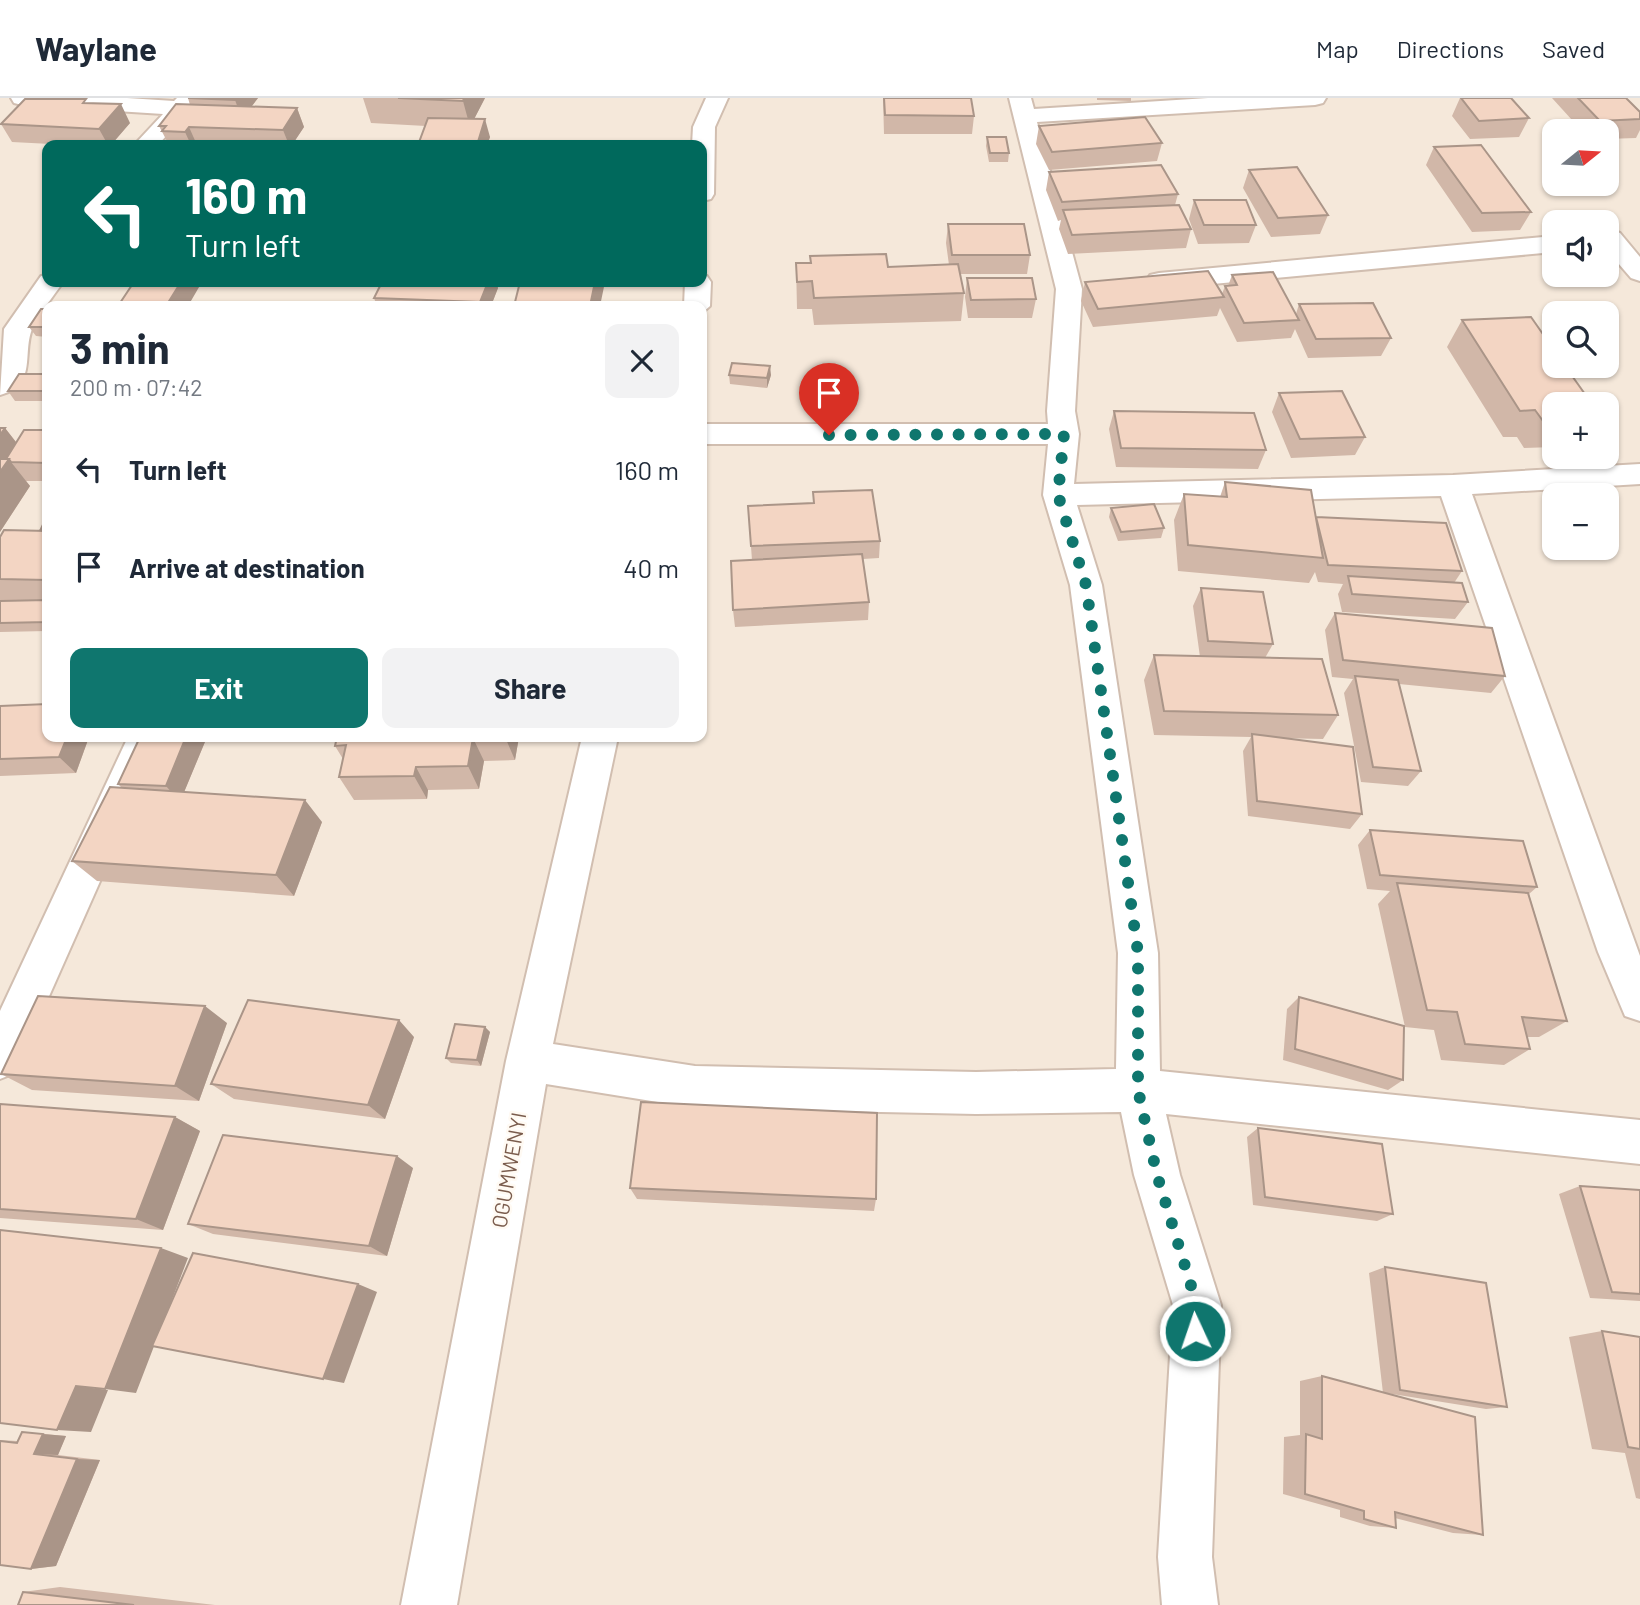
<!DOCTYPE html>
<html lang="en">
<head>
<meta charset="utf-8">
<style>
	body { margin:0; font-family:Barlow,sans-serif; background:#f2f2f3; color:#1f2937; height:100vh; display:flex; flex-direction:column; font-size:26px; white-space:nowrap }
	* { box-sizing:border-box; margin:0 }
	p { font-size:23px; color:#747a83 }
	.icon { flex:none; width:38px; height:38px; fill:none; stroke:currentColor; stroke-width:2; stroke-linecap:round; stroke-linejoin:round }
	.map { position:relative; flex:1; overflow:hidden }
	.drawer { position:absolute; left:42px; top:203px; width:665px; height:441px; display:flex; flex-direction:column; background:#fff; border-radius:14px; box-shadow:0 2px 5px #0004 }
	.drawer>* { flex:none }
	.banner { position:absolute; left:42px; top:42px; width:665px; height:147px; border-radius:14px; box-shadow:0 2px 5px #0004; background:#00695c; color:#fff; overflow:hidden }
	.needle { width:46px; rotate:72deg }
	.buttons { position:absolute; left:1542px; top:21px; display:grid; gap:14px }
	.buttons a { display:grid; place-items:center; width:77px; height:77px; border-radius:14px; background:#fff; box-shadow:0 2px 5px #0004; font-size:35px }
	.pin { position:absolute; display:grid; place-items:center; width:60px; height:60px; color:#fff; margin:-72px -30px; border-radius:50% 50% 50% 0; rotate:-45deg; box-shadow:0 0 7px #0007 }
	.pin .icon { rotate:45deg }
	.me { position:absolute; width:77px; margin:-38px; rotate:357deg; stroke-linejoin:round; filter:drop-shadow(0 0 5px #0008) }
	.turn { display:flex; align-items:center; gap:24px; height:147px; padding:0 28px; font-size:32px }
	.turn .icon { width:91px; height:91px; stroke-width:2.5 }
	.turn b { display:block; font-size:49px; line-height:60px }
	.round { display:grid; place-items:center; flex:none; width:74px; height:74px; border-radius:14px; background:#f2f2f3 }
	.overview { display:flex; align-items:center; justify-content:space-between; height:119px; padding:0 28px }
	h1 { font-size:42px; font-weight:700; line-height:52px }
	.cta { display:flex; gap:14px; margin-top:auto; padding:14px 28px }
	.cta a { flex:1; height:80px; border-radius:14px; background:#0f766e; color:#fff; font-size:28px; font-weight:700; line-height:80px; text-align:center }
	.cta a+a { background:#f2f2f3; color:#1f2937 }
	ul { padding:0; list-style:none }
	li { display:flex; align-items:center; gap:21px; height:98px; padding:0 28px }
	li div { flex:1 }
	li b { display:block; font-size:26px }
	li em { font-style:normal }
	header { display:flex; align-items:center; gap:42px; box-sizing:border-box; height:98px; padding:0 35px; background:#fff; border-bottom:2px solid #e0e1e3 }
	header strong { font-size:33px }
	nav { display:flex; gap:38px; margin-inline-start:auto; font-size:24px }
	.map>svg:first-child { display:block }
	.residential { fill:#f5e8da; fill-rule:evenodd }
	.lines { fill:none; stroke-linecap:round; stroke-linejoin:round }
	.minor-casing { stroke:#d1beb0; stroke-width:4 }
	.minor { fill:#fff; fill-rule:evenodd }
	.wall { fill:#d1b7a8 }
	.shaded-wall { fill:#aa9588 }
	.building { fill:#f3d5c3; stroke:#aa9588; stroke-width:2 }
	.route { stroke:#0f766e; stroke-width:12; stroke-dasharray:0 21.6 }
	.labels { text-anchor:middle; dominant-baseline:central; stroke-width:5; stroke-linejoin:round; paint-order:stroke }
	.street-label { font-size:21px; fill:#7a5c4d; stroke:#fffaf3 }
</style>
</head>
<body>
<header>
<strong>Waylane</strong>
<nav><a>Map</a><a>Directions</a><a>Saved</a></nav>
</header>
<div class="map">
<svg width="1640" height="1507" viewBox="0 0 1640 1507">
	<rect width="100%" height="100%" fill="#fdf6ec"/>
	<path class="residential" d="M0,0H1640V1507H0ZM1554,33H1606V86H1554ZM47,47H702V184H47ZM1554,124H1606V177H1554ZM47,208H702V639H47ZM1554,215H1606V268H1554ZM1554,306H1606V359H1554ZM1554,397H1606V450H1554Z"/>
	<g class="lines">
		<defs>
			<path id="minor" d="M11,0H127L174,3L177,0H200L158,47H134L163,16L22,7L14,5Z
				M706,0H728L715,29L714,96L711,101L702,103V47H692L693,29Z
				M1009,0H1031L1034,11L1208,0H1326L1323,5L1315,7L1037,24L1082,191L1075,313L1079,336L1074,386L1453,377L1640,366V386L1472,396L1640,858V923L1625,918L1598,854L1441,398L1077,407L1102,487L1158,855L1160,973L1640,1022V1066L1166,1016L1180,1077L1221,1207L1212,1459L1218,1507H1162L1158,1459L1173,1207L1134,1077L1121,1014L976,1016L695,1010L546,986L457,1507H401L506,963L582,639H618L553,946L695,968L976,974L1116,971L1118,855L1070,487L1043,397L1048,346H702V326H1048L1047,313L1056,191Z
				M1611,132L1620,135L1640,159V183L1631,180L1606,151V134Z
				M1554,138V154L1159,191L1150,189L1146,183L1150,177L1159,175Z
				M47,177V184H63C53,199 40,214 33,229C21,254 39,287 0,297L4,231L41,178Z
				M702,177L707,178L711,184L710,208L702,215V208H684L685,184H702Z
				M128,639H164L15,975L0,981V913Z"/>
		</defs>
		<use href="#minor" class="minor-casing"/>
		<use href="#minor" class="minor"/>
	</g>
	<path class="wall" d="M188,0H258L251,9L297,10L304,29L292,47H169L159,28L190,7Z
		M363,0H485L474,21L490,39L487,47H418L426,28L371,25Z
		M883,0H971L974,18L972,36H884Z
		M1097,0H1131V3L1097,2Z
		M1460,0L1529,20L1519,39L1470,41L1452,18Z
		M1552,0H1626L1640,14V32L1636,40L1606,41V33H1582Z
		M130,25L111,47H70L12,44L1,26Z
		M1039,28L1162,45L1157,63L1049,72L1036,46Z
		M987,39L1009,55L1008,64H989L986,48Z
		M1434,49L1531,114L1520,132L1472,134L1426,67Z
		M1249,72L1328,117L1320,136L1271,139L1243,90Z
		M1049,74L1178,96L1175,107L1191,131L1186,150L1068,156L1059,131L1061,122L1058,123L1046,92Z
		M1194,102L1256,127L1249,145L1198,146L1189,121Z
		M948,126L1030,157L1027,176H960L964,195L961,223L814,227L812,211H797L796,165L888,169L949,167L946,145Z
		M1232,177L1296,216L1299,206L1391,240L1381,258L1308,260L1295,231L1291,240L1237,244L1220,210L1217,218L1093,229L1081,203L1085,184L1222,196L1225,188H1228Z
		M967,180L1036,201L1032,220H968L965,199Z
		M68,184H121L119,188H71Z
		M382,184H496L498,190L491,208H377L374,200Z
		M47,211V239L36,238L29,229Z
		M1462,222L1554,306V349L1524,350L1517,339H1503L1447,249Z
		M47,276V303H15L8,293Z
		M729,277H771L767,290L730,286Z
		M1279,295L1365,339L1355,357L1291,360L1272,314Z
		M1114,313L1266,352L1258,371L1116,369L1109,331Z
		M5,330L16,344L47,332V383H26L30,388L0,434Z
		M1225,384L1316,419L1462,473L1454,485L1468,504L1455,521L1342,514L1338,496L1343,486L1318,484L1315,474L1309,485L1178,473L1174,422L1184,396L1220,399Z
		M813,394L880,443L879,460L863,461L869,504L868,522L735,529L733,512L752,462L748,408L813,405Z
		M1111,410L1164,430L1161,440L1118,443L1109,419Z
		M47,418V533L0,534V439L40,433Z
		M1201,490L1273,546L1265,560L1338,617L1323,641L1277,640L1362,716L1350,731L1248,718L1243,653L1251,639L1154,637L1144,582L1154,557L1200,559L1193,508Z
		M1335,515L1505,578L1491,595L1399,586L1421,673L1408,688L1361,684L1344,595L1353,581L1332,579L1325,532Z
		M0,608L47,639H89L76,675L0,678Z
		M140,639H207L184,694L322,724L294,798L97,783L72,763L121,689L118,686Z
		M337,639H519L515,662L484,663L479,691L428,692L427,701L354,702L339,679L343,661L335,648Z
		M1370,732L1537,789L1529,796L1567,923L1539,939H1527L1530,951L1504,967L1441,962L1434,932L1405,929L1378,806L1390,793L1367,791L1358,747Z
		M1299,899L1403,982L1388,992L1283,962L1287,911Z
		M227,925L199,1003L32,992L1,976Z
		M485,929L490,934L481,968L451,965L446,960Z
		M414,939L385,1021L234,1001L211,986Z
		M0,1006L175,1019L200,1033L163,1132L0,1120Z
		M1258,1030L1393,1116L1377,1123L1253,1107L1247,1039Z
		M413,1070L387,1158L213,1136L188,1126Z
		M1580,1088L1640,1092V1203L1590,1200L1559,1096Z
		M630,1090L876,1101L874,1113L637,1101Z
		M1385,1169L1507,1309L1486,1311L1386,1295L1483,1437L1453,1435L1395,1420L1396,1430L1370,1428L1340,1419V1412L1283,1396L1284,1339L1300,1337V1283L1322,1278L1383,1295L1369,1175Z
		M1602,1233L1640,1239V1401L1636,1400L1625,1355L1592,1351L1569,1239Z
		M22,1334L66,1338L58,1357L100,1362L56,1468L31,1471L0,1467V1342L17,1343Z
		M60,1489L215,1507H18L23,1494Z"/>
	<path class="shaded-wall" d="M237,0H258L242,21L235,2Z
		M464,0H485L470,29L463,3Z
		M121,6L130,25L111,47H108L99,31Z
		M297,10L304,29L292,47H289L283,32Z
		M485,21L490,39L487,47H477Z
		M189,29L197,47H191L185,34Z
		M181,184H202L188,208H166Z
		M488,184H496L498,190L491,208H481L480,204Z
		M595,184H605L600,208H590Z
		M770,268L771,277L767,290V280Z
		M47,287V299L43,293Z
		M5,330L26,357L11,364L30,388L0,434V337Z
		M67,639H89L76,675L59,659Z
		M186,639H207L180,704L166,688Z
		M505,639H519L515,662Z
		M473,640L484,663L479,691L468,668Z
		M416,669L428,692L427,701L414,678Z
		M305,702L322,724L294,798L276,777Z
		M205,908L227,925L199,1003L175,988Z
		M399,922L414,939L385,1021L368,1007Z
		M485,929L490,934L481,968L477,962Z
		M175,1019L200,1033L163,1132L136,1121Z
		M397,1058L413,1070L387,1158L369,1148Z
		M161,1150L188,1160L136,1295L105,1291Z
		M358,1186L377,1194L344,1285L323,1281Z
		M76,1288L108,1292L91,1334L57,1332Z
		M43,1336L66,1338L58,1357L34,1356Z
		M77,1361L100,1362L56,1468L31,1471Z"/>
	<path class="building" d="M188,0H237L235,2Z
		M398,0H464L463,3Z
		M884,0H971L974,18L885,17Z
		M1461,0H1511L1529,20L1479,23Z
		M1578,0H1626L1640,14V21L1600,23Z
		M25,1H86L83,5L121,6L99,31L1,26Z
		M176,6L297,10L283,32L189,29L185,34L162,33L166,28H159Z
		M1145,19L1162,45L1052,54L1039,28Z
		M428,20L485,21L477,47H418Z
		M987,39H1006L1009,55H990Z
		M1481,47L1531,114L1482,115L1434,49Z
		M1161,67L1178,96L1062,104L1049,74Z
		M1297,69L1328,117L1278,120L1249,72Z
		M1194,102H1246L1256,127H1204Z
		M1179,107L1191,131L1072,137L1063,112Z
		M948,126H1024L1030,157H952Z
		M886,156L888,169L958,166L964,195L814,200L812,183L797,184L796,165H811L810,158Z
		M1208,173L1224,199L1098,211L1085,184Z
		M1273,174L1299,222L1244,225L1225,188L1237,187L1232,177Z
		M967,180H1032L1036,201L971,202Z
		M134,184H181L166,208H118Z
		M382,184H488L480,204L374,200Z
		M520,184H595L590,208H514Z
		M1373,205L1391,240L1316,241L1299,206Z
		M41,211H47V229H29Z
		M1531,219L1554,252V268H1565L1592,306H1554V323H1543L1535,312L1520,313L1462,222Z
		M732,265L770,268L767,280L729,277Z
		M19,276H47V287L43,293H8Z
		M1342,293L1365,339L1300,341L1279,295Z
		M1114,313L1254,315L1266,352L1121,350Z
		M0,330H5L0,337Z
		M24,332H47V365L11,364L9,361H6Z
		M0,361H9L0,374Z
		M1225,384L1311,392L1323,460L1188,447L1184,396L1227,399Z
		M872,392L880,443L751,448L748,408L814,405L813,394Z
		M1154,406L1164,430L1121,434L1111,410Z
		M47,418V433H40Z
		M1316,419L1446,425L1462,473L1328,467Z
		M4,432L47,433V482L0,481V439Z
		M862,456L869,504L733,512L731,463Z
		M1348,478L1462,485L1468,504L1352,496Z
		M1201,490L1263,494L1273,546L1208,543Z
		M47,502V524L0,525V503Z
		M1335,515L1492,530L1505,578L1343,562Z
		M1154,557L1322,561L1338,617L1164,613Z
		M1355,578L1398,582L1421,673L1373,669Z
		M47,606V639H67L59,659L0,661V608Z
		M1252,636L1353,649L1362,716L1257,703Z
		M140,639H186L166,688L118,686Z
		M337,639H505L473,640L468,668L416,669L414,678L339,679L346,647L335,648Z
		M110,689L305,702L276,777L72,763Z
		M1370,732L1523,743L1537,789L1380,777Z
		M1397,785L1528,795L1567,923L1522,919L1530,951L1465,946L1457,914L1427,912Z
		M38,898L205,908L175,988L1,976Z
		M1299,899L1404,928L1403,982L1295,951Z
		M248,902L399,922L368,1007L211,986Z
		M455,926L485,929L477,962L446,960Z
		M641,1004L877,1015L876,1101L630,1090Z
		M0,1006L175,1019L136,1121L0,1111Z
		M1258,1030L1382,1046L1393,1116L1265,1099Z
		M223,1037L397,1058L369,1148L188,1126Z
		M1580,1088L1640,1092V1196L1612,1194Z
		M0,1132L161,1150L105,1291L76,1288L57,1332L0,1325Z
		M193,1155L358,1186L323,1281L152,1248Z
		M1385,1169L1486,1185L1507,1309L1400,1292Z
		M1602,1233L1640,1239V1351L1628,1349Z
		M1322,1278L1475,1319L1483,1437L1395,1414L1396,1430L1364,1421V1413L1305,1396L1306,1336L1322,1341Z
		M22,1334L43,1336L34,1356L77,1361L31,1471L0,1467V1343L17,1345Z
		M23,1494L134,1507H18Z"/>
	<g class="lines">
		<path class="route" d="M829,337L1064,336L1058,397L1086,487L1138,855V992L1157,1077L1197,1207L1195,1233"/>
	</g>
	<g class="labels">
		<g class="street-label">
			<text transform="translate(508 1072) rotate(-80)">OGUMWENYI</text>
		</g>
	</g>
</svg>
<div class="buttons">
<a><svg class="needle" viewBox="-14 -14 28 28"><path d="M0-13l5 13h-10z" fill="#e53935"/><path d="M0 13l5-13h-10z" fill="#747a83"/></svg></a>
<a><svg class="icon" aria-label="sound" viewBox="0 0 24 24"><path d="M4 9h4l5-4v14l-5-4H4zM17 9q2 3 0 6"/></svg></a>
<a><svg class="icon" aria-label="search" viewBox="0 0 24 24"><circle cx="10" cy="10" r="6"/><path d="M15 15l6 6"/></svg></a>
<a>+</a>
<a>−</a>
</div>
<div class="pin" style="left:829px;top:337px;background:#d93025"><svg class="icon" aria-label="arrive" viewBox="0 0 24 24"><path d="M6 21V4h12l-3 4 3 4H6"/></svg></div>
<svg class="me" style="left:1195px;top:1233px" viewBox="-20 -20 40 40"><circle r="17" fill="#0f766e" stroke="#fff" stroke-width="3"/><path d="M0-11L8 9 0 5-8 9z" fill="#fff"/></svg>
<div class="banner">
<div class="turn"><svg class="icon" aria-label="left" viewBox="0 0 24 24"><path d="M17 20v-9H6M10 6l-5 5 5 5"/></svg><div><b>160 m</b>Turn left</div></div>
</div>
<section class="drawer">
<div class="overview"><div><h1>3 min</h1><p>200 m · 07:42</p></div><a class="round"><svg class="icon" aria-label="close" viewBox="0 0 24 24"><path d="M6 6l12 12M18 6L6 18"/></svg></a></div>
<ul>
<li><svg class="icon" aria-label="left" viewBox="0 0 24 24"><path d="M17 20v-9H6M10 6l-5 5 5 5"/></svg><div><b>Turn left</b></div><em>160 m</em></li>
<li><svg class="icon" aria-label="arrive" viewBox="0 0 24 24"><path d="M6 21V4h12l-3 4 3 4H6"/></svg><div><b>Arrive at destination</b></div><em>40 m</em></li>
</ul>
<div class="cta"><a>Exit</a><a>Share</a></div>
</section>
</div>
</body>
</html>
